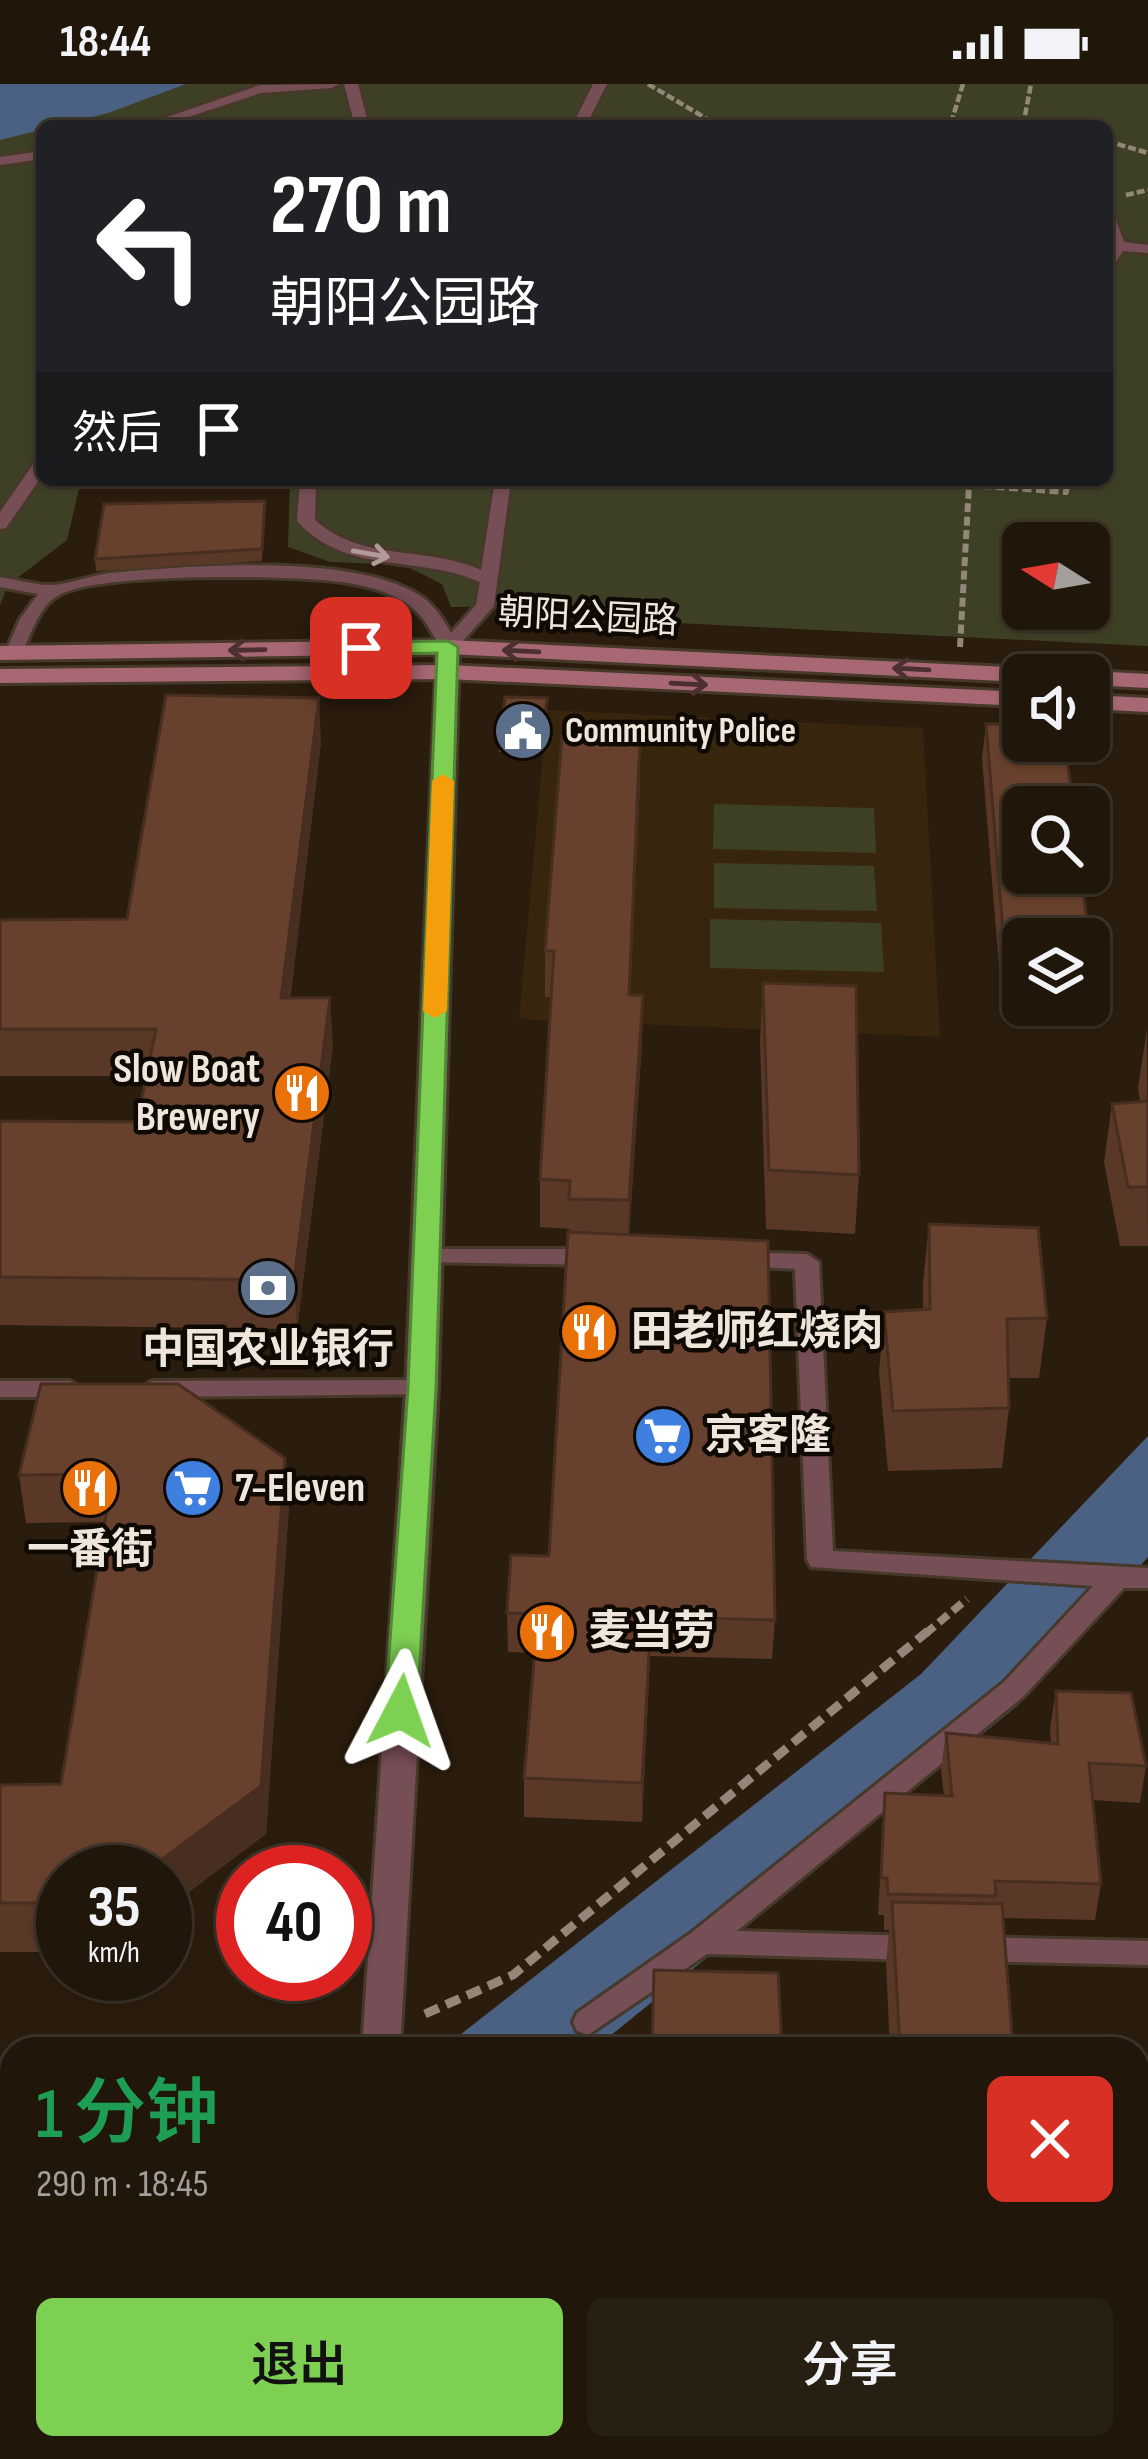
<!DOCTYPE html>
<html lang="zh">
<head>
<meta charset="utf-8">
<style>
	body { margin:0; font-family:"Sofia Sans Condensed","Noto Sans SC",sans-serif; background:#281f13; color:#f1f3f6; height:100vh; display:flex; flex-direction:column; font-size:45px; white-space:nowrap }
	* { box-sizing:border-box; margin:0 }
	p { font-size:39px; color:#a29f9c }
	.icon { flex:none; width:66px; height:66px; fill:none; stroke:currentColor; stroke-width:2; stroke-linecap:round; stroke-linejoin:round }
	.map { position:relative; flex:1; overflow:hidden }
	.sheet { position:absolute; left:0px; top:1953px; width:1149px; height:423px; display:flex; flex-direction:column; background:#20160a; border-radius:36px 36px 0 0; box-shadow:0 3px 9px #0004,0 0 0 3px #3d352b }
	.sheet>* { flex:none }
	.guide { position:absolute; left:36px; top:36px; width:1077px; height:366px; border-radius:18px; box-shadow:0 3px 9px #0004,0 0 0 3px #3d352b; background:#202124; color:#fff; overflow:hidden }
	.needle { width:78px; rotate:281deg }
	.tools { position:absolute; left:1002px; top:438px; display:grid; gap:24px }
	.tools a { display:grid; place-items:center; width:108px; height:108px; border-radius:18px; background:#20160a; box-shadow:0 3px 9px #0004,0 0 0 3px #3d352b; font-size:60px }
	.speed { position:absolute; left:36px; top:1761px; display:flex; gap:24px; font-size:60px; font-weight:700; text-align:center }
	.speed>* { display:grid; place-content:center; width:156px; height:156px; border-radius:50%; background:#20160a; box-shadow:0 3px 9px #0004,0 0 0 3px #3d352b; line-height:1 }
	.speed small { font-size:30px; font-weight:400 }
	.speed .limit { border:18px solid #d22; background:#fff; color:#111 }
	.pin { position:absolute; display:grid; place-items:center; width:102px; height:102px; color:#fff; margin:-51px; border-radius:24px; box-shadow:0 6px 18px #0006 }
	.me { position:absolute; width:132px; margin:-66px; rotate:4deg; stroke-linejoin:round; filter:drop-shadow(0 0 9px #0008) }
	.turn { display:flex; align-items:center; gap:42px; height:252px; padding:0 36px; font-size:54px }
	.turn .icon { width:156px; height:156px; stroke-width:2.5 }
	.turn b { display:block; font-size:84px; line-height:102px }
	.then { display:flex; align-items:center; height:114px; padding:0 36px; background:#0003; gap:24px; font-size:45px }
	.round { display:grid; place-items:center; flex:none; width:126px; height:126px; border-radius:18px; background:#281f13 }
	.overview { display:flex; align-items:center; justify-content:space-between; height:204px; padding:0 36px }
	h1 { font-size:72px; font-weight:600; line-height:90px; color:#1e9e55 }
	.primary-button { display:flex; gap:24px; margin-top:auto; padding:24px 36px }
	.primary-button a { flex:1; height:138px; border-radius:18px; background:#7ed053; color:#111; font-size:48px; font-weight:600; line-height:138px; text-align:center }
	.primary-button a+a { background:#281f13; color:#f1f3f6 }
	.status { display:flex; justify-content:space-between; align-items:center; height:84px; padding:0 60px; background:#20160a; direction:ltr }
	.status svg { height:33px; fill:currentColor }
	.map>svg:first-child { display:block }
	.built { fill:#37250e }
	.green { fill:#3e4026; fill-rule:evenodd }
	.water { fill:#4b6183 }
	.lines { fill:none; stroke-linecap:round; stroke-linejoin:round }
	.service-casing { stroke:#46392a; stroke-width:6 }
	.tertiary-casing { stroke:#46392a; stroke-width:6 }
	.secondary-casing { stroke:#46392a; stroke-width:6 }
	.path-far3 { stroke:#93877a; stroke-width:4.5; stroke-dasharray:8 3; stroke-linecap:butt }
	.path-far2 { stroke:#93877a; stroke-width:6; stroke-dasharray:9 4.5; stroke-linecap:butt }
	.path-far1 { stroke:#93877a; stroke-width:8; stroke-dasharray:12 6; stroke-linecap:butt }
	.path { stroke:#93877a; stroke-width:9; stroke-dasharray:15 8; stroke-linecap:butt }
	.service { fill:#764e55; fill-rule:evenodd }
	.tertiary { fill:#764e55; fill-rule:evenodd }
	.secondary { fill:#a76773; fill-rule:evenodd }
	.wall { fill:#593827 }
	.shaded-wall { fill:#482e20 }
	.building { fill:#67412d; stroke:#482e20; stroke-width:3 }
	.oneway { stroke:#b29a98 }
	.oneway2 { stroke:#4c2f30 }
	.route { fill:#7ed053; stroke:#528736; stroke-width:3 }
	.slow { fill:#f59e0b }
	.labels { text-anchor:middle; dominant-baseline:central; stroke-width:9; stroke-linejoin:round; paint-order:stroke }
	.far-street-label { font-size:36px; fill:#eee5db; stroke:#0f0904 }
	.far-poi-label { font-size:36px; font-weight:bold; fill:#eee5db; stroke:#0f0904; text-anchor:start }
	.poi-label { font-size:42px; font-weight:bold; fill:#eee5db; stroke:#0f0904; text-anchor:start }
</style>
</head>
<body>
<div class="status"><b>18:44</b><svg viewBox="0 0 49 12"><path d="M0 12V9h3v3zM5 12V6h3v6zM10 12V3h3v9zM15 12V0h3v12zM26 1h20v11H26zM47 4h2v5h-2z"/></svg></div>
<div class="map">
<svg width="1148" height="2375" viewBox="0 0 1148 2375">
	<rect width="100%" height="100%" fill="#2b1d0d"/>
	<path class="built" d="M547,626L923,644L940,953L519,935Z"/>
	<path class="green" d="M0,0H1148V562L572,534V522L451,523L442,500L404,481L330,478L288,463L290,396H1107V42H42V396H81L67,456L8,501L0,521ZM1023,459H1089V525H1023Z
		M714,720L874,724L876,769L713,765Z
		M714,779L874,782L877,827L714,824Z
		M710,835L881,839L884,888L710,884Z"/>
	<path class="water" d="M0,0H186L108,29L0,56Z
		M1148,1352V1473L1017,1622L594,1965H442L921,1590Z
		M12,2302V2364H95L81,2375H0V2312Z"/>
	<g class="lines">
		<defs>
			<path id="service" d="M339,0L332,4L261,9L161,42H141L260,1Z
				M344,0H358L369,42H355Z
				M593,0H607L586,42H572Z
				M42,67V75L0,81V73Z
				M1107,127L1114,131L1124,158L1148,161V169L1123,167L1112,184L1107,185L1111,162Z
				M42,375V392L6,444L0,445V428L36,376Z
				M300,396H316L315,436C363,479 426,461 481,486L495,396H511L494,522L454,567H442C431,547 423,529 403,517C384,506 363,501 342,498C292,491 99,488 59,511C37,523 31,553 20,573L14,574L5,569L20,535L38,510L0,503V493C15,495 31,500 46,501C65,502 89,492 110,489C188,482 356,468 422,513C435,522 443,535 451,549L476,521L480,498C416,470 347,492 297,437Z
				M427,1165H597L609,1173L597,1181L419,1178L415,1173Z
				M740,1168L807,1170L819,1178L833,1467L1148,1484V1504H1124L1024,1612L737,1847L918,1852L929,1855L933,1864L929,1873L918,1876L707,1870L588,1951L577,1947L573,1938L577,1929L691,1849L1004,1598L1093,1502L811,1483L807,1476L795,1185L732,1181L728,1176Z
				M422,1296L431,1298L435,1304L431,1310L152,1313L139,1305L152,1297Z
				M0,1297H70L83,1305L70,1313H0Z
				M976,1853L1148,1857V1881L976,1877L965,1874L961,1865L965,1856Z"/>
			<path id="tertiary" d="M448,556L459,563L438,1304L400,1965H362L406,1304L437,563Z
				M389,2364H433L434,2375H390Z"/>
			<path id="secondary" d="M448,556L1028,584L1040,591H1023V598L448,570L0,576V562Z
				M447,581L1023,608V622L447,595L0,599V585Z
				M1089,587L1148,590V604L1089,601V591H1079Z
				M1089,611L1148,614V628L1089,625Z"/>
		</defs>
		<use href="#service" class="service-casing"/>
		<use href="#tertiary" class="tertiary-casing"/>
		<use href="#secondary" class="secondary-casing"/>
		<path class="path-far3" d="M648,0L719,42
			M951,39L963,0
			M869,42H1011
			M1023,42L1031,0
			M1107,57L1148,69
			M1126,111L1148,106"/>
		<path class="path-far2" d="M960,563L969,401L1066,408L1068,396"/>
		<path class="path-far1" d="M925,1550L967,1515"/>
		<path class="path" d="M425,1930L513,1891L928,1547
			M126,2375L140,2364"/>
		<use href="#service" class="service"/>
		<use href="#tertiary" class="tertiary"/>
		<use href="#secondary" class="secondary"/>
	</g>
	<path class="wall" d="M265,417L262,477L96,487L95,475Z
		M547,614L542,669L499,668V656Z
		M986,640L1023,855V896L1000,895L982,674Z
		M321,658L290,914L333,961L297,1245L0,1241V1037L137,1038L147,992H0V836L127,835Z
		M640,698L630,911H643L642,958L629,1151L775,1536L772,1575L650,1572L642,1738L524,1733V1694L535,1569L508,1568L507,1529L549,1472L569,1148V1145L540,1143V1095L551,913H545V867Z
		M763,899L859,1091L855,1150L766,1145L760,957Z
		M1147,945L1148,1162H1120L1104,1078L1112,1020L1140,1018L1138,1003Z
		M929,1140L1047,1234L1039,1294H1009V1324L1002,1384L888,1387L879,1288L884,1228L923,1225V1199Z
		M41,1300L289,1422L266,1750L165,1826V1788H63V1868H0V1701L61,1700L105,1438L26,1439L19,1391Z
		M1056,1607L1146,1682L1140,1719L1093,1716L1101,1800L1095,1836L1003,1834L1013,1965H890L886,1879L889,1846H884V1831H878L885,1709L944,1712L941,1685L946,1649L1051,1659L1050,1644Z
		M170,2364H263L252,2375H171Z
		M496,2364H666L668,2375H497Z"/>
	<path class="shaded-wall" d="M319,614L321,658L285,961L281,914Z
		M640,654V698L628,958L629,911Z
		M643,911L642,958L628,1165L629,1116Z
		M330,914L333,961L297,1245L294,1196Z
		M285,1374L289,1422L266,1750L165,1826V1788H145Z
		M651,1533L650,1572L642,1738V1699Z
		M232,2364H263L252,2375H221Z"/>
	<path class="building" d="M265,417L262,465L95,475L104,420Z
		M166,611L319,614L281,914H330L294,1196L0,1193V1037L137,1038L156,945H0V836L127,835Z
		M505,613L547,614L542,657L499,656Z
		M986,640L1023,641V657H1065L1073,723H1023V789H1081L1089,855H1023V860L1004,859Z
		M562,652L640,654L629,911H643L629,1116L569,1115L570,1097L540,1095L554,867H545Z
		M763,899L856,902L859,1091L769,1086Z
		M1148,1017V1103H1128L1112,1020Z
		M929,1140L1038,1144L1047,1234L1007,1235L1009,1324L893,1327L884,1228L930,1225Z
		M568,1148L768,1157L775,1536L651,1533L642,1699L524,1694L538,1530L507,1529L511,1471L549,1472Z
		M41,1300H178L285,1374L261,1702L145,1788H63V1819H0V1701L61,1700L113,1390L19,1391Z
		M1056,1607L1131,1609L1146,1682L1089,1679L1101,1800L995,1797L996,1812L888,1810L887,1794H881L885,1709L952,1712L946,1649L1058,1660Z
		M892,1818L1002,1820L1013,1965H900Z
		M654,1886L778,1889L782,1965H652Z
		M175,2364H232L221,2375H185Z
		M501,2364H666L668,2375H503Z"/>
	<defs><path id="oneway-shaft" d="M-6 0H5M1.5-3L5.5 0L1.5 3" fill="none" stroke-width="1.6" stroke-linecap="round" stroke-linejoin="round" transform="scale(3)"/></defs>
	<use class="oneway" href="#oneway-shaft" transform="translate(371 470) rotate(10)"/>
	<g class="oneway2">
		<use href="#oneway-shaft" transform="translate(247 566) rotate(179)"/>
		<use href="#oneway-shaft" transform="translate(521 567) rotate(-177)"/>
		<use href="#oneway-shaft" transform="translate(911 585) rotate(-177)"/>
		<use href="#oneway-shaft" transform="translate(689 600) rotate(3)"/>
	</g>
	<path class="route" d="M448,557L458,563L436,1304L417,1627L401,1639L385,1627L408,1304L437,569L361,571L351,564L361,558Z"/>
	<path class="slow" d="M443,690L454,697L447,927L435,934L423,927L432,697Z"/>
	<defs>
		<symbol id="civic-disc" viewBox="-11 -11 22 22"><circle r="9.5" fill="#5c6f8a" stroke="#0f0904"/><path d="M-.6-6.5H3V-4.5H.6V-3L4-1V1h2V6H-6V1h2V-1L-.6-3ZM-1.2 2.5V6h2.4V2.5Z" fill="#fff"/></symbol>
		<symbol id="restaurant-disc" viewBox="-11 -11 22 22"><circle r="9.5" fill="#e8710a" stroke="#0f0904"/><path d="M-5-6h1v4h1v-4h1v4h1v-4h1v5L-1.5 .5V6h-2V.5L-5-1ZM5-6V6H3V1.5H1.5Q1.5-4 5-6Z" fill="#fff"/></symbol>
		<symbol id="bank-disc" viewBox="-11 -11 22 22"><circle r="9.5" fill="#5c6f8a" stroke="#0f0904"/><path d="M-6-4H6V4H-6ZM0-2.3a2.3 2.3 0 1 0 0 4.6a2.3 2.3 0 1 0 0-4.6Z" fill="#fff"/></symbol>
		<symbol id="supermarket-disc" viewBox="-11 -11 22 22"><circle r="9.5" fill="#3f7fe0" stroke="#0f0904"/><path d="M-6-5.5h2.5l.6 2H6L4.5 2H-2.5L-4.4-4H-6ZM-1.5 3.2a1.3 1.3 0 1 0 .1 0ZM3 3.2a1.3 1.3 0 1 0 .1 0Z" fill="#fff"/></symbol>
	</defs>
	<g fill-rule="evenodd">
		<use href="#civic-disc" x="490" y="614" width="66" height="66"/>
		<use href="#restaurant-disc" x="269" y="976" width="66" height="66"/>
		<use href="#bank-disc" x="235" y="1171" width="66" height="66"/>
		<use href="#restaurant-disc" x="556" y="1215" width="66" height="66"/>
		<use href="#supermarket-disc" x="630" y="1319" width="66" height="66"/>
		<use href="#restaurant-disc" x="57" y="1371" width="66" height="66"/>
		<use href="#supermarket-disc" x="160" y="1371" width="66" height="66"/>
		<use href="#restaurant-disc" x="514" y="1515" width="66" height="66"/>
	</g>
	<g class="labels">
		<g class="far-street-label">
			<text transform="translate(588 534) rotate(3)">朝阳公园路</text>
		</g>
		<g class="far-poi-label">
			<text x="565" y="647">Community Police</text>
		</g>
		<g class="poi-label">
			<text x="260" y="985" text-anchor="end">Slow Boat<tspan x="260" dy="48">Brewery</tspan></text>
			<text x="631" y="1248">田老师红烧肉</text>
			<text x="268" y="1266" text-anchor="middle">中国农业银行</text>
			<text x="705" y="1352">京客隆</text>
			<text x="235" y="1404">7-Eleven</text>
			<text x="90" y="1466" text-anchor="middle">一番街</text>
			<text x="589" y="1548">麦当劳</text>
		</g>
	</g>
</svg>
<div class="tools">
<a><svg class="needle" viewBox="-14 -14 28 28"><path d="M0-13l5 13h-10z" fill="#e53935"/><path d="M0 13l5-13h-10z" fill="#a29f9c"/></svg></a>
<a><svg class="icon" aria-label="sound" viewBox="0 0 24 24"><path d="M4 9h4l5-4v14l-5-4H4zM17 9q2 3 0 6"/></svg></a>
<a><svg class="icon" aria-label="search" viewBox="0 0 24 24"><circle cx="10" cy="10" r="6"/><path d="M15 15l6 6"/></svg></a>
<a><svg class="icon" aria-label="layers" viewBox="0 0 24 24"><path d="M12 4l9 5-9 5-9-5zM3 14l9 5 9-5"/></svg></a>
</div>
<div class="speed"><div>35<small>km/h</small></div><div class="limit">40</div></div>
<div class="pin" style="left:361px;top:564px;background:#d93025"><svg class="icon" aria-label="arrive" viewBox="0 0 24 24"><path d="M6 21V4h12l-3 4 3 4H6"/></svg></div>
<svg class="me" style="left:401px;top:1627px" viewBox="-20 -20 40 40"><path d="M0-17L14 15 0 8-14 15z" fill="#7ed053" stroke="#fff" stroke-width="4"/></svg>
<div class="guide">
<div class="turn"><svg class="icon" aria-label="left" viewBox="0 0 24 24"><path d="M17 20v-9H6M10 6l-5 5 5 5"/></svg><div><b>270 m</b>朝阳公园路</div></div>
<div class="then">然后<svg class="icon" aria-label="arrive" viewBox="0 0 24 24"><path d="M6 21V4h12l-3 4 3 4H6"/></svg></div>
</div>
<section class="sheet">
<div class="overview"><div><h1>1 分钟</h1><p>290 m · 18:45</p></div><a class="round" style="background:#d93025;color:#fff"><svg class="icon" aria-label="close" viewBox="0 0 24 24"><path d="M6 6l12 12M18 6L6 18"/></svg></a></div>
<div class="primary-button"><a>退出</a><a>分享</a></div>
</section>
</div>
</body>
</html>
